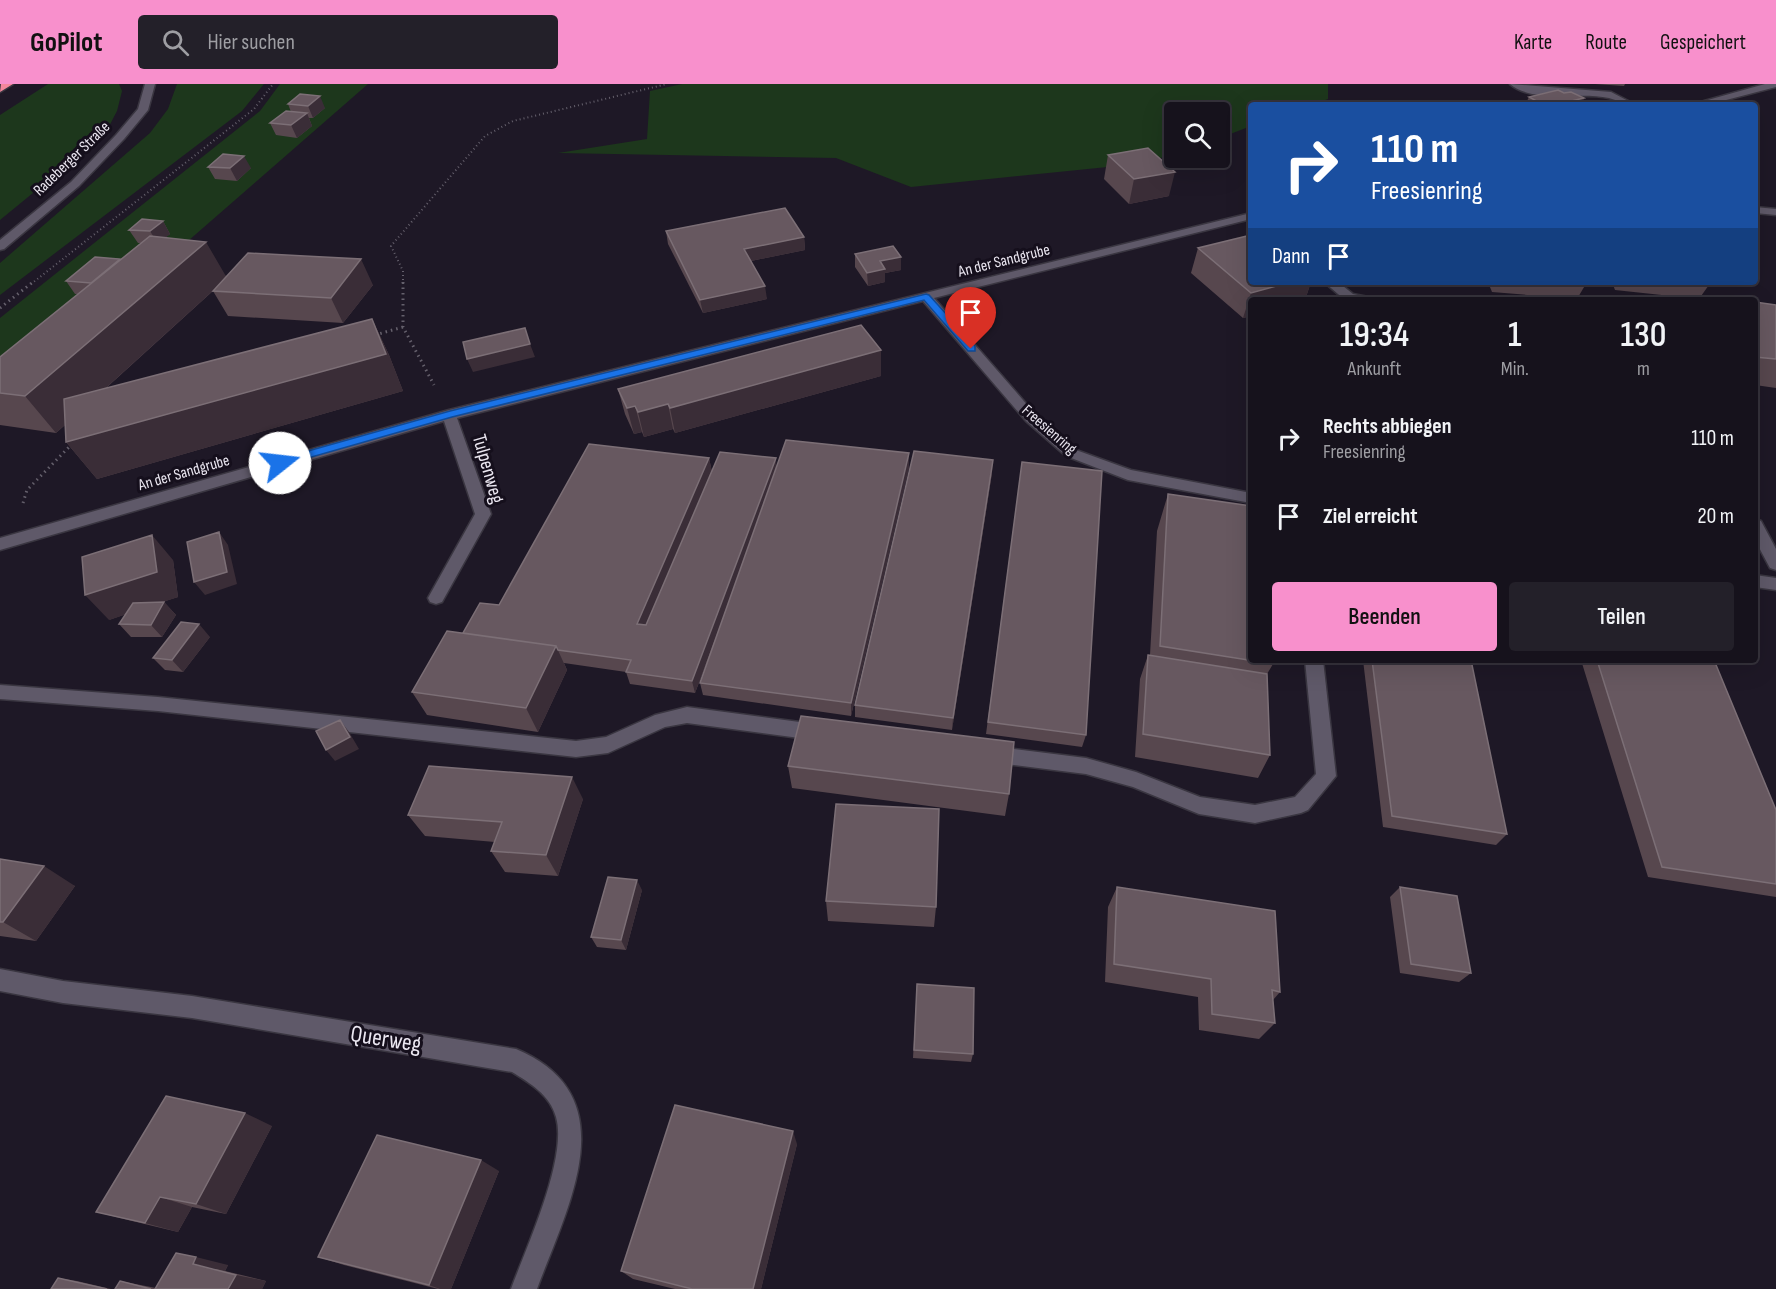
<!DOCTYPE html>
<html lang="de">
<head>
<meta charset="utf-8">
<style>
	body { margin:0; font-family:"Sofia Sans Condensed",sans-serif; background:#232029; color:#f1f3f6; height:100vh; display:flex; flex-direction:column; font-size:22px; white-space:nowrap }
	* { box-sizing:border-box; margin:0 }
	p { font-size:20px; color:#9e9ea3 }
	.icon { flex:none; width:33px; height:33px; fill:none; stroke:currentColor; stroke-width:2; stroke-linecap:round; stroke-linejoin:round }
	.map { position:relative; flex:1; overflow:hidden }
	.panel { position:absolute; left:1248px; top:213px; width:510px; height:366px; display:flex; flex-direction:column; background:#16121c; border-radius:6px; box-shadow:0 6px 24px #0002,0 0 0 2px #35323b }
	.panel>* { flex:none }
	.top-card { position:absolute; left:1248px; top:18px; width:510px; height:183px; border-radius:6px; box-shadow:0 6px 24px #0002,0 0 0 2px #35323b; background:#1a4fa0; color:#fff; overflow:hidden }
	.fabs { position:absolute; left:1164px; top:18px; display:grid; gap:12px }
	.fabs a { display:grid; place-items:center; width:66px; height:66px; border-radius:6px; background:#16121c; box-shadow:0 6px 24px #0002,0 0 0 2px #35323b; font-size:30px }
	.pin { position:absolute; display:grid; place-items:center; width:51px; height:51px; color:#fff; margin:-62px -26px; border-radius:50% 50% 50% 0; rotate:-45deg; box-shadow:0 0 6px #0007 }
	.pin .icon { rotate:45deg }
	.me { position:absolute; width:66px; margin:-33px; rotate:74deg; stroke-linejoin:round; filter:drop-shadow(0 0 4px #0008) }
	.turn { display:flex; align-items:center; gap:21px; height:126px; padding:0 24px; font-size:27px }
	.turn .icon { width:78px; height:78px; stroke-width:2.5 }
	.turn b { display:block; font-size:42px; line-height:51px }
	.then { display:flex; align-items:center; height:57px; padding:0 24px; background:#0003; gap:12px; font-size:22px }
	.eta { display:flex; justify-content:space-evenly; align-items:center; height:102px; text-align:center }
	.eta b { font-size:36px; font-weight:600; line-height:42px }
	.action { display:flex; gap:12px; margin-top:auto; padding:12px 24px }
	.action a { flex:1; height:69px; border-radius:6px; background:#f890cc; color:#111; font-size:24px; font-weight:600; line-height:69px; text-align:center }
	.action a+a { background:#232029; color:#f1f3f6 }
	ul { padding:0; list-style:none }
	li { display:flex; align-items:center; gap:18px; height:78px; padding:0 24px }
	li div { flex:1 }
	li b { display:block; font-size:22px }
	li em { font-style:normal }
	header { display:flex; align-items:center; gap:36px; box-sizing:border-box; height:84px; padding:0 30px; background:#f890cc; color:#111 }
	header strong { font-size:28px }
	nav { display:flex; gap:33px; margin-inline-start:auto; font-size:21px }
	.search { width:420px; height:54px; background:#232029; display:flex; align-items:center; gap:15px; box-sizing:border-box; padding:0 21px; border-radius:6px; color:#9e9ea3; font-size:22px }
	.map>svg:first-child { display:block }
	.green { fill:#1d371c }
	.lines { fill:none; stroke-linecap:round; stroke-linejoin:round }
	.minor-casing { stroke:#3a3641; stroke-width:3 }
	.highway-casing { stroke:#3a3641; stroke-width:3 }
	.path-far1 { stroke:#65606c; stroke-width:2; stroke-dasharray:1 3; stroke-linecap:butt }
	.path { stroke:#65606c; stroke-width:3; stroke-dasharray:1.5 4; stroke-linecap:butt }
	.minor { fill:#5f5969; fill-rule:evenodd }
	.highway { fill:#f4879c; fill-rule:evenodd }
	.wall { fill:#57474e }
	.shaded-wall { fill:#3a2d37 }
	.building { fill:#675860; stroke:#7c6f76; stroke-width:1.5 }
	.route { fill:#1a73e8; stroke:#114b97; stroke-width:1.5 }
	.labels { text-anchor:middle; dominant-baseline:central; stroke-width:6; stroke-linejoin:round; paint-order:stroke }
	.far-street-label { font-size:16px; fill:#ebe7f1; stroke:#150f1c }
	.street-label { font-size:20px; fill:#ebe7f1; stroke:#150f1c }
	.near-street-label { font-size:24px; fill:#ebe7f1; stroke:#150f1c }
</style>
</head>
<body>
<header>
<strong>GoPilot</strong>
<div class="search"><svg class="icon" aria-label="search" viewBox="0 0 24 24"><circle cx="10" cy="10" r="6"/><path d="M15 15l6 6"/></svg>Hier suchen</div>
<nav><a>Karte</a><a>Route</a><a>Gespeichert</a></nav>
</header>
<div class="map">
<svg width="1776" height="1205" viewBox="0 0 1776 1205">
	<rect width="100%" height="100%" fill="#1e1826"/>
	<path class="green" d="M48,0H119L122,7L117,27L105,50L0,136V31Z
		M177,0H264L242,27L0,211V179L150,49L168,25Z
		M280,0H368L0,321V234L260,27Z
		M682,0H1328V15L1312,21H1251V42L1220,54V28H1174V69L1147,79L911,103L836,74L558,69L647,55L650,7Z"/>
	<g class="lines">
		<defs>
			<path id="minor" d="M145,0H155L148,26L124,55L79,102L4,165L0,166V156L71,98L116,51L138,25Z
				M1510,0L1611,8L1636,21C1623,21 1620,17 1609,14C1580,7 1533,20 1510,0Z
				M1765,0H1776V3L1707,21H1690Z
				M1755,123L1776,125V131L1755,129Z
				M1251,129V135L934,214L1036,331L1076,366L1131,386L1251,409V419L1128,396L1066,372L1026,337L923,217L457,334L491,430L442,518L436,520L430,518L428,514L475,430L444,337L0,466V454L449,326Z
				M1324,198H1338L1353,210L1368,213L1370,216H1345Z
				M1755,435L1761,437L1776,465V486L1770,484L1755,456Z
				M1755,491L1776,494V506L1755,503Z
				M1305,576H1323L1336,692L1308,726L1301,729L1255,739L1199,730L1133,703L1086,690L989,678L982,676L980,670L982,664L989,662L1086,674L1136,688L1200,713L1255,721L1295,713L1316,690Z
				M0,601L158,613L576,657L606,653L655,631L687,623L822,641L829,644L831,649L829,654L822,657L687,639L665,643L608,669L576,673L158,627L0,615Z
				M0,885L63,897L192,912L516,965C629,1012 567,1123 537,1205H511C526,1164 568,1074 556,1033C550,1011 530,999 512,988L192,934L63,919L0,907Z"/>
			<path id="highway" d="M13,0L0,8L1,0Z"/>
		</defs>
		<use href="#minor" class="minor-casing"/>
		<use href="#highway" class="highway-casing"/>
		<path class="path-far1" d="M31,200L254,25L273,0
			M403,200V187L391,162L485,52L513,37L667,0"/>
		<path class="path" d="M403,198V243L434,301
			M0,224L33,198
			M375,251L403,243
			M23,419L27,406L73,359"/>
		<use href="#minor" class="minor"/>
		<use href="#highway" class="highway"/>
	</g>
	<path class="wall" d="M1595,0H1625L1624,2Z
		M1564,9L1584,14L1581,21H1525L1529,13Z
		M300,10L325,24L313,34H309L312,42L297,54L276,51L270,39L291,28L288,20Z
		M1108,71L1169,112L1129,120L1104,95Z
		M208,83L251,84L237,97L215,95Z
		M163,137L170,150L166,153L226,192L373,201L343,239L228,232L213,207L214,206L105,305L372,235L389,271L403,307L97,395L66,358L65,341L56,349L0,341V273L78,210H75L66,197L120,176L141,159H138L129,146Z
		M666,147L804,153L805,166L751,177L767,215L703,229L668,160Z
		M1198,164L1311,198L1305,216H1251V232L1243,234L1191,189Z
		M855,170L901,186L885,189V198L868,202L855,183Z
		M1373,198H1453L1450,203Z
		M1488,198H1587L1577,215L1492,208Z
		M1612,198H1711L1699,215L1615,206Z
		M1755,218L1776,221V304L1755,301Z
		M881,292L675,349L673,345L644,353L642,348L634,350L625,330L618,305Z
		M909,369V383L851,632L703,611L700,599L708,575L695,609L630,600L626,588L564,579L567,586L538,648L427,631L412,608L463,549L499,521L709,374L712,388L645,541L777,382Z
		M1022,378L1086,651L1082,663L986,650Z
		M992,389L952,646L855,633V621Z
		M1168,410L1273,580L1267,590L1270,671L1258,694L1135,673L1140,595L1148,571H1150L1157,447Z
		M173,476L178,513L162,518H164L176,531L162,553H131L119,540L126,530L109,536Z
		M210,553L183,588L165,586L153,574Z
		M1363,576H1471L1507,750L1496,761L1383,743Z
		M1581,576H1714L1776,726V813L1648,793Z
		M788,682L1009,710L1005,732L792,704Z
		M583,715L558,792L505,788L491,767L495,758L425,752L408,731Z
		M0,775L75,802L36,857L0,852Z
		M1117,803L1280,908L1273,916L1275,939L1259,955L1199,946L1198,913L1105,898L1108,823Z
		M1400,803L1471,889L1459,898L1400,889L1390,813Z
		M642,806L626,866L597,863L591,853Z
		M826,817L936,823L934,843L828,837Z
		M917,900L973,970L971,978L913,974Z
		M272,1042L226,1130L192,1123L178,1148L132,1137L96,1128Z
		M797,1060L761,1205H675L633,1195L621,1187Z
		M499,1087L451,1205H438L344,1181L318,1173Z
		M228,1181L225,1187L266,1197L262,1205H115L120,1197L156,1204Z
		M58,1194L77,1197L111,1205H51Z"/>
	<path class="shaded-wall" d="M320,12L325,24L313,34L308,22Z
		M1584,14L1581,21H1555Z
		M307,29L312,42L297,54L291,41Z
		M244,72L251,84L237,97L230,84Z
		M1175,88L1169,112L1129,120L1134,95Z
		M163,137L170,150L158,160L150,147Z
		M804,153L805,166L746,178L744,165Z
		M206,158L227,194L56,349L25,312Z
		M901,173V186L885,189V198L868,202L867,189L880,177Z
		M361,175L373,201L343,239L331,214Z
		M1291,198H1311L1305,216H1251V232L1243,234L1251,209Z
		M765,202L767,215L703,229L700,216Z
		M372,235L389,271L403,307L97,395L66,358Z
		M530,260L535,273L473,288L467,275Z
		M881,266V292L675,349L670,324Z
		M668,320L673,345L644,353L638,328Z
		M635,322L642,348L634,350L627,324Z
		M909,369V383L851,632V619Z
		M709,374L712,388L641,553L637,540Z
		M776,374L777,388L695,609L692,597Z
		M993,376L992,389L952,646L953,634Z
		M219,448L228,461L237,500L205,511L194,498Z
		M152,451L173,476L178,513L109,536L85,511Z
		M164,518L176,531L162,553L151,541Z
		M199,540L210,553L183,588L172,576Z
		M556,562L567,586L538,648L526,624Z
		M340,636L349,648L359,665L335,677L326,666Z
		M572,693L583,715L558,792L546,771Z
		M44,782L75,802L36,857L3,838Z
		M637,796L642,806L626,866L621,856Z
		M245,1029L272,1042L226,1130L196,1120Z
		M793,1047L797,1060L761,1205H753Z
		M481,1076L499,1087L451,1205H440L429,1201Z
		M160,1113L192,1123L178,1148L145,1139Z
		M196,1173L228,1181L225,1187L193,1180Z
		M236,1191L266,1197L262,1205H228Z"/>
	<path class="building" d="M1558,6L1564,9L1571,8L1584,14L1555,21H1544L1529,13Z
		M300,10L320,12L308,22L288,20Z
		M286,27L307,29L291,41L270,39Z
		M1148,64L1175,88L1134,95L1108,71Z
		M223,70L244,72L230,84L208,83Z
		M785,124L804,153L744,165L765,202L700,216L666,147Z
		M142,135L163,137L150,147L129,146Z
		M1251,151V198H1291L1251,209L1198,164Z
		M150,152L206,158L25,312L0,309V273Z
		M893,162L901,173L880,177L885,185L867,189L855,170Z
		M248,169L361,175L331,214L213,207Z
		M95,173L120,175L91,199L66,197Z
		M1755,218L1776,221V275L1755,273Z
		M372,235L386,270L66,358L64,315Z
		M861,241L881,266L670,324L668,320L638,328L635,322L627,324L618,305Z
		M525,244L530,260L467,275L463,258Z
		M786,356L909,369L851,619L700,599Z
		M589,360L709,374L637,540L646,541L720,368L776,374L692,597L626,588L631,576L558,566L556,562L463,549L480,519L499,521Z
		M914,367L993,376L953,634L855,621Z
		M1022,378L1102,387L1086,651L988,638Z
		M1168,410L1251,422V576H1272L1273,580L1160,562Z
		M219,448L227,488L194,498L187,458Z
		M152,451L157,488L85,511L82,473Z
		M164,518L151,541L119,540L133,519Z
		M181,538L199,540L172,576L153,574Z
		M447,547L556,562L526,624L412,608Z
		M1148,571L1267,590L1270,671L1143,650Z
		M1372,576H1471L1507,750L1392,732Z
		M1597,576H1714L1776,726V800L1662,783Z
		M801,632L1014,658L1009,710L788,682Z
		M340,636L350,653L326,666L316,647Z
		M429,682L572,693L546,771L491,767L502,738L408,731Z
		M836,720L939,725L936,823L826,817Z
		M0,775L44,782L3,838H0Z
		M608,793L637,796L621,856L591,853Z
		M1117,803L1275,827L1280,908L1272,906L1275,939L1212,930L1211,895L1114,880Z
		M1400,803L1457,812L1471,889L1411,880Z
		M917,900L974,904L973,970L914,966Z
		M166,1012L245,1029L196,1120L160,1113L145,1139L96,1128Z
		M675,1021L793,1047L753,1205H692L621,1187Z
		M377,1051L481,1076L429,1201L318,1173Z
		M176,1169L196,1173L193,1180L236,1191L228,1205H155Z
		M58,1194L107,1205H51Z
		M120,1197L151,1205H115Z"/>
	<path class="route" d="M926,210L929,211L975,262V267H968L924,216L452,333L280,382L274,379L276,376L450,327Z"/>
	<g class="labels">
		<g class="far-street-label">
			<text transform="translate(72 75) rotate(-44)">Radeberger Straße</text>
			<text transform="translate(1004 177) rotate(-14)">An der Sandgrube</text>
			<text transform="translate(1049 346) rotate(41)">Freesienring</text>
			<text transform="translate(184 389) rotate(-16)">An der Sandgrube</text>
		</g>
		<g class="street-label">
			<text transform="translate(488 385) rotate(74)">Tulpenweg</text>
		</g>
		<g class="near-street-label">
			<text transform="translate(386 955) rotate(9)">Querweg</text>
		</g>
	</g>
</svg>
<div class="fabs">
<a><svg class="icon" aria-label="search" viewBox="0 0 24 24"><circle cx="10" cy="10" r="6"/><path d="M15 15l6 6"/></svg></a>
</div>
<div class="pin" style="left:971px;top:265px;background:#d93025"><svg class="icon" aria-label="arrive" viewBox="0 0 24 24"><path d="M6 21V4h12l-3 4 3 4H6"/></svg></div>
<svg class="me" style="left:280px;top:379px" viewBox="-20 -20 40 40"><circle r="19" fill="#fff"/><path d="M0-13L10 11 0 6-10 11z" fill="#1a73e8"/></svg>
<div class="top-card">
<div class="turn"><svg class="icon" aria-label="right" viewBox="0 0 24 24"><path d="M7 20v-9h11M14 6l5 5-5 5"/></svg><div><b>110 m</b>Freesienring</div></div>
<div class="then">Dann<svg class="icon" aria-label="arrive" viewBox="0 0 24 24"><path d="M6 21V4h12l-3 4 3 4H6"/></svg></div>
</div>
<section class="panel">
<div class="eta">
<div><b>19:34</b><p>Ankunft</p></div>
<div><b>1</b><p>Min.</p></div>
<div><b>130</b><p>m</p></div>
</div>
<ul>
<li><svg class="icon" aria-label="right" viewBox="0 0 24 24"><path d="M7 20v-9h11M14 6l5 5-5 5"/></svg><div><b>Rechts abbiegen</b><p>Freesienring</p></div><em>110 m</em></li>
<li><svg class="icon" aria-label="arrive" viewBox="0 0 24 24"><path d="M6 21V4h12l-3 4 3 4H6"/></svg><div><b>Ziel erreicht</b></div><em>20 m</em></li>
</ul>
<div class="action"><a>Beenden</a><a>Teilen</a></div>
</section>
</div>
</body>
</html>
